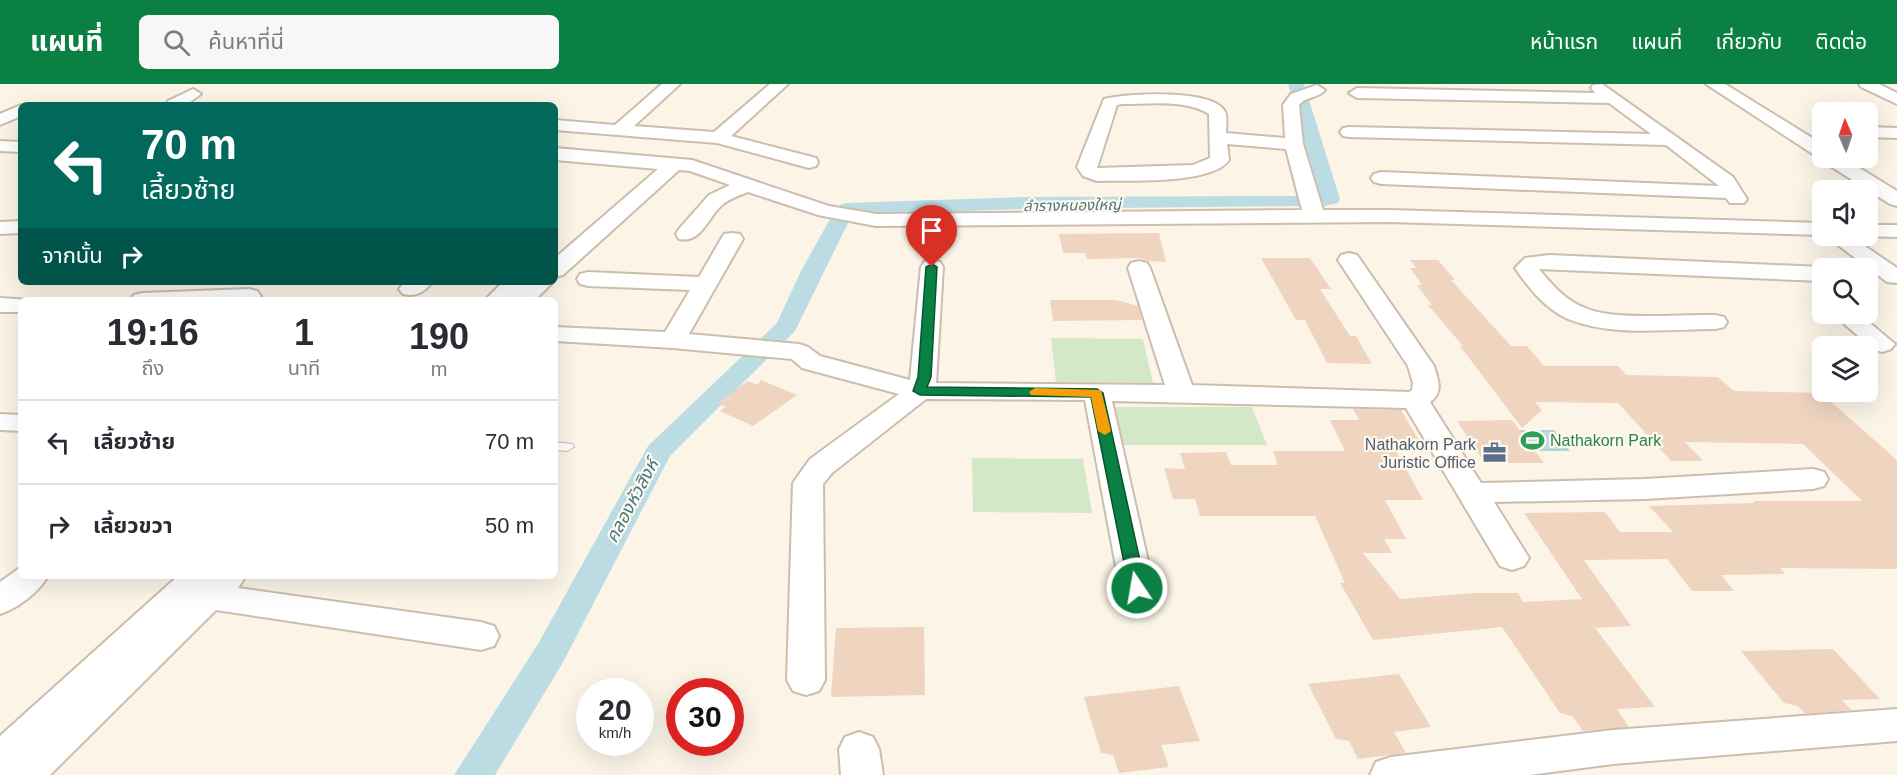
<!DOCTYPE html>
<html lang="th">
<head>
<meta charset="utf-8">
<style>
	body { margin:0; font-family:Arial,"Noto Sans Thai",sans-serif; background:#f7f7f7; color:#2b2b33; height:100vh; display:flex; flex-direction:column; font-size:22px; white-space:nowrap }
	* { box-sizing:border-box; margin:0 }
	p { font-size:20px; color:#7c7c81 }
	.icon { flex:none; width:33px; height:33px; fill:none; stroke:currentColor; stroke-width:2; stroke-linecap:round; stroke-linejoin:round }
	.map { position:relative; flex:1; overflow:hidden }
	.side { position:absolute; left:18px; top:213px; width:540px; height:282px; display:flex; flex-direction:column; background:#fff; border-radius:9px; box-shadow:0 6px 24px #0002 }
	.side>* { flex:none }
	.banner { position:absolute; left:18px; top:18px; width:540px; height:183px; border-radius:9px; box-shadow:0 6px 24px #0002; background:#00695c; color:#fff; overflow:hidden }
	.needle { width:39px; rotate:358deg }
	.tools { position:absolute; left:1812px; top:18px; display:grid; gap:12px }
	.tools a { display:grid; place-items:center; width:66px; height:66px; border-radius:9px; background:#fff; box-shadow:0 6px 24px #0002; font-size:30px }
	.speed { position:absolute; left:576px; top:594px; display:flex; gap:12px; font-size:30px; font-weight:700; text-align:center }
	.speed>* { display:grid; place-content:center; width:78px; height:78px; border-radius:50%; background:#fff; box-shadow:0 6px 24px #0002; line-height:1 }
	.speed small { font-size:15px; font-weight:400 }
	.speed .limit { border:9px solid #d22; background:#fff; color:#111 }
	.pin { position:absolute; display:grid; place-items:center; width:51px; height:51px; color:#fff; margin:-62px -26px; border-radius:50% 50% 50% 0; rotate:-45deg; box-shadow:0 0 6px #0007 }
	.pin .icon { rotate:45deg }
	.me { position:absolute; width:66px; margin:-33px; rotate:348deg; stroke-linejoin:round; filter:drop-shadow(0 0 4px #0008) }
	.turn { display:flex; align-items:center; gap:21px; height:126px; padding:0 24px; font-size:27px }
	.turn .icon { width:78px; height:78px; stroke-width:2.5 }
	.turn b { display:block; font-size:42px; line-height:51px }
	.then { display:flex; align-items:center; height:57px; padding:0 24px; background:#0003; gap:12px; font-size:22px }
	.eta { display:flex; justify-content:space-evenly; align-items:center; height:102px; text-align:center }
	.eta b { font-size:36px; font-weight:600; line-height:42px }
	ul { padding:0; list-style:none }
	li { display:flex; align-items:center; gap:18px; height:84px; padding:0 24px; border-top:2px solid #e1e1e2 }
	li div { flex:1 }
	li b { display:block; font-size:22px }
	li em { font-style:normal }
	header { display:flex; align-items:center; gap:36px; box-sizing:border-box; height:84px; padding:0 30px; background:#0b8043; color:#fff }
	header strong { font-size:28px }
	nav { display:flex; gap:33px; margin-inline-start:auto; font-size:21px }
	.search { width:420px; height:54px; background:#f7f7f7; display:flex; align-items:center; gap:15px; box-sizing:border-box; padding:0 21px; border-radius:9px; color:#7c7c81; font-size:22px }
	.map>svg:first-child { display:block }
	.green { fill:#d2e8c6 }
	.water { fill:#bcdce4; stroke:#a3cbd5; stroke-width:1.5 }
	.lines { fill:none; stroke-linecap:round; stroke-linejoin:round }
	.canal { fill:#bcdce4; fill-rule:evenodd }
	.building { fill:#efd5c0 }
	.service-casing { stroke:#cdbdad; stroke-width:2 }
	.minor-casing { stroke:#cdbdad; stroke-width:4 }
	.service { fill:#fff; fill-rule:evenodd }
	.minor { fill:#fff; fill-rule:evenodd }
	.route { fill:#0b8043; stroke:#07532c; stroke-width:1.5 }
	.slow { fill:#f59e0b }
	.labels { text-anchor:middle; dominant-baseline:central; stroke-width:4.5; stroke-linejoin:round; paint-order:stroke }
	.far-water-label { font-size:15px; font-style:italic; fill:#477986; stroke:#fef8ed }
	.leisure-label { font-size:16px; fill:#27864d; stroke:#fef8ed; text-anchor:start }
	.service-label { font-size:16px; fill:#4e5e75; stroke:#fef8ed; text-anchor:end }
	.water-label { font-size:18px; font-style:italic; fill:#477986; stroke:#fef8ed }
</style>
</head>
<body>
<header>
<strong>แผนที่</strong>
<div class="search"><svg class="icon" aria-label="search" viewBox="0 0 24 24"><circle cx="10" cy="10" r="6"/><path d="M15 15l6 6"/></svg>ค้นหาที่นี่</div>
<nav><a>หน้าแรก</a><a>แผนที่</a><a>เกี่ยวกับ</a><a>ติดต่อ</a></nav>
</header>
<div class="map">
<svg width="1897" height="691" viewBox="0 0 1897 691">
	<rect width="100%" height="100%" fill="#fbf4e7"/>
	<path class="green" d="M1051,254L1143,255L1153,299L1056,298Z
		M1115,323H1252L1267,361H1123Z
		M972,374L1083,375L1092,429L973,428Z"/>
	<path class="water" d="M1497,347H1554L1568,366H1510Z"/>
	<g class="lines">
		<path class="canal" d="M1288,0H1304L1340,115L1338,119L1325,122L1318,120L1315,116L1320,111Z
			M1296,112L1303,114L1306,118L1303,122L1026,125L847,131L840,129L837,125L840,121L847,119L1026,113Z
			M839,131L846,133L849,137L795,247L670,372L562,580L495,691H454L538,560L648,362L777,239L801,187L829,137L832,133Z"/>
	</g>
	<path class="building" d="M1159,149L1166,178L1148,177L1140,174L1087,175L1085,169H1063L1059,150Z
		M1261,174H1310L1331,205H1320L1350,252H1356L1372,280L1327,279L1305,236H1296Z
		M1410,176H1438L1455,196H1451L1511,262H1527L1544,282H1618L1626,291L1718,293L1734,307L1821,309L1897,376V485L1780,484L1785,490L1721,491L1734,507H1692L1667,475L1584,476L1631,542L1595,544L1655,623L1617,625L1629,643L1583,647L1572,632L1560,629L1502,543L1373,556L1340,499H1345L1315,432H1200L1195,415H1173L1164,384L1185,385L1180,369L1226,368L1231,381H1278L1273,367H1345L1330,336H1359L1353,325L1401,326L1423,363H1394L1423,416H1385L1406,455H1384L1392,469H1363L1400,515L1476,509H1518L1523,518L1582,515L1524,429L1605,428L1620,448H1673L1649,422L1755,419L1753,417H1862L1803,360L1685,358L1703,377H1671L1618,319L1535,318L1542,326L1522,344L1460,262H1463L1428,221H1432L1417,201H1422L1410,184H1416Z
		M1050,216H1116L1138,222L1142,236L1053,237Z
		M761,296L797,311L753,342L720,327L726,323L717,319L748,297L757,301Z
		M1512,336L1544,379H1485L1457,337Z
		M924,543L925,611L831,613L836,544Z
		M1833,565L1880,615L1842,616L1851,626L1805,630L1798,622L1784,619L1741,567Z
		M1399,590L1431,643L1394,648L1406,669L1358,675L1349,657L1336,655L1308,600Z
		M1179,602L1200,657L1161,661L1169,683L1119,689L1113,671L1101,669L1084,613Z"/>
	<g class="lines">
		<defs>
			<path id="service" d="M555,358L572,360L574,363L567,367L555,366Z"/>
			<path id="minor" d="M662,0H680L634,42L714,48L770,0H788L731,52L816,74L818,78L816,82L809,84L717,59L555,46V36L615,41Z
				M1602,0L1733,93L1747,115L1744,119H1730L1726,114L1381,100L1374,98L1371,94L1374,90L1381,88L1719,102L1666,61L1349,53L1343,52L1340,48L1343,44L1349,43L1651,50L1609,19L1357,14L1349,9L1357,4L1595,9L1591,4L1593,1Z
				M1706,0H1725L1822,60V74H1843L1897,107V122L1890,120L1824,78L1822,73L1816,72Z
				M1859,0H1879L1897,9V20L1861,3Z
				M1317,1L1325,6C1319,14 1306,12 1299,21L1303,60L1323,126H1389L1822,139V151L1389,138L876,142L818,131L748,108C740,111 729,115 722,121C708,133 701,160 679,155L676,150L679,145L709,111L730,101L690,87L679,86L563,191L555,193V174L658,85L555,76V64L692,76L829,122L876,130L1302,126L1286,65L1227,60L1229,76C1212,101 1126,96 1097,97L1083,92L1077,83L1104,15C1126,9 1211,5 1224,26C1228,31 1226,43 1226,49L1285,54L1283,21L1291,10ZM1122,20C1148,20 1186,15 1209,30L1210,74L1193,81L1097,84L1117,21Z
				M193,5L201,10L186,21H166L168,17Z
				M21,21V32L0,41V30Z
				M1868,43L1897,44V54L1868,53Z
				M0,57L21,58V68L0,67Z
				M21,137V149L0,150V138Z
				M1868,141H1897V153L1860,152H1868Z
				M732,149L740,150L743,155L689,250L799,260L808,263L820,272L910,296L921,183L924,178L932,176L940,178L943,183L936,299L1165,301L1128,184L1131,179L1139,177L1147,179L1150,184L1192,301L1409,308L1412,306L1413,299L1408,282L1338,176L1341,171L1349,169L1357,171L1434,282C1438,296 1444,308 1430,318L1481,399L1645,395L1813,385L1824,388L1828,395L1824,402L1813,405L1645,415L1494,418L1529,474L1524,482L1512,486L1500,482L1406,324L1112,317L1154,504L1149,513L1137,516L1125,513L1120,504L1085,316L926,315L832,389L823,400L825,596L819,607L806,611L793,607L787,596L793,399L810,375L899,310L802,284L792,275L673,264L555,257V243L665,248L690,206L588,202L580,200L577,195L580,190L588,188L699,193L724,150Z
				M1826,152H1850L1897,184V199L1887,198Z
				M1549,171L1822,183L1827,184H1822V197L1539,185C1551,200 1566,217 1585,224C1615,237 1680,230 1715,231L1724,233L1727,238L1724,243L1715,245C1668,245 1612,253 1568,235C1545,225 1528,203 1515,184L1525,174Z
				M405,198H432C424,209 415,213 403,210L399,205Z
				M503,198H553L535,216H485Z
				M249,205L257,207L261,212L258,216H130L134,211L142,209Z
				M0,214L30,216H21V228H0Z
				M1833,230H1859L1895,260L1891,265L1882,268L1873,265Z
				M0,330L21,331V347L0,346Z
				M21,483V492H48C38,509 18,524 0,530V498Z
				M178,492H246L238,504L481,538L494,542L499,552L494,562L481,566L216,526L50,691H0V652Z
				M1897,625V657L1613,680L1529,691H1370L1376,678L1391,673L1613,646Z
				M859,648L873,653L879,665L883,691H841L839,665L845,653Z"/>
		</defs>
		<use href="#service" class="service-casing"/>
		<use href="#minor" class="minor-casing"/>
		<use href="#service" class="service"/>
		<use href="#minor" class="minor"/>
	</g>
	<path class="route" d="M932,180L937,183L931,293L927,303L1097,305L1103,309L1146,504L1143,509H1131L1129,504L1091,313L920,311L913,307L918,293L926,183Z"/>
	<path class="slow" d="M1035,304L1101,306L1111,347L1105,351L1098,347L1091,313L1031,311L1029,308Z"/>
	<defs>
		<symbol id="stadium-bare" viewBox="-9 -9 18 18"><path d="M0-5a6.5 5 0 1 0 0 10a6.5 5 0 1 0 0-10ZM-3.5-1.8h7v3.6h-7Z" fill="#2e9e5b" stroke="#fef8ed" stroke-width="2.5" paint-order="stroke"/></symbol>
		<symbol id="office-bare" viewBox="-9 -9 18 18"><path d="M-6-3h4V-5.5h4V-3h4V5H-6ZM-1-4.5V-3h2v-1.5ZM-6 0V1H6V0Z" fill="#5c6f8a" stroke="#fef8ed" stroke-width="2.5" paint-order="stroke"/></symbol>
	</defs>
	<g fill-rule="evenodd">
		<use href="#stadium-bare" x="1516" y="340" width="33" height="33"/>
		<use href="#office-bare" x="1478" y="352" width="33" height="33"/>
	</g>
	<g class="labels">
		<g class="far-water-label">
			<text transform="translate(1072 121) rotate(-1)">ลำรางหนองใหญ่</text>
		</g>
		<g class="leisure-label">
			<text x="1550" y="356">Nathakorn Park</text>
		</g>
		<g class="service-label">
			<text x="1476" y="360">Nathakorn Park<tspan x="1476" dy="18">Juristic Office</tspan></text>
		</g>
		<g class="water-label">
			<text transform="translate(632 417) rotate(-62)">คลองหัวสิงห์</text>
		</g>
	</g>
</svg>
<div class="tools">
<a><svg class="needle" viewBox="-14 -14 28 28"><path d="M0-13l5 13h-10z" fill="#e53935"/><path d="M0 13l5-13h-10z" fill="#7c7c81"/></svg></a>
<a><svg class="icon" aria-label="sound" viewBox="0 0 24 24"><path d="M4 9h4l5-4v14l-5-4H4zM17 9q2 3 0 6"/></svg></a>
<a><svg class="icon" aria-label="search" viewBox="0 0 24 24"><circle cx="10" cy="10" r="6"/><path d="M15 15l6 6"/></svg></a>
<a><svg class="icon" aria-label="layers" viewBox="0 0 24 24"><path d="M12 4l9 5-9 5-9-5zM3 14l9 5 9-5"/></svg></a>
</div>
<div class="speed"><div>20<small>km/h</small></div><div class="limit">30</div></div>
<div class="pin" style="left:932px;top:183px;background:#d93025"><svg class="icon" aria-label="arrive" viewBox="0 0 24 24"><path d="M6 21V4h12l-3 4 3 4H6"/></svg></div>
<svg class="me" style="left:1137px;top:504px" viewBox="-20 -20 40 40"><circle r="17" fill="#0b8043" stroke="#fff" stroke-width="3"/><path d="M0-11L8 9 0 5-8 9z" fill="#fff"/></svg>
<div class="banner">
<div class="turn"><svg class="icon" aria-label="left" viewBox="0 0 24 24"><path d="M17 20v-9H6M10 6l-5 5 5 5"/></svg><div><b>70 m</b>เลี้ยวซ้าย</div></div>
<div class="then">จากนั้น<svg class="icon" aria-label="right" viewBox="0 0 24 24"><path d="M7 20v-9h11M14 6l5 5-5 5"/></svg></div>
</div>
<section class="side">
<div class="eta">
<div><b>19:16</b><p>ถึง</p></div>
<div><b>1</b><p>นาที</p></div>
<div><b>190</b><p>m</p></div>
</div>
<ul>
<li><svg class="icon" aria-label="left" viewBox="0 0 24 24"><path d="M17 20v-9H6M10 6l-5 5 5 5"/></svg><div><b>เลี้ยวซ้าย</b></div><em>70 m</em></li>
<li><svg class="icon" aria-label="right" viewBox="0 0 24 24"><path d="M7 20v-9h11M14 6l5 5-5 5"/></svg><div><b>เลี้ยวขวา</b></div><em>50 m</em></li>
</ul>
</section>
</div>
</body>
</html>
